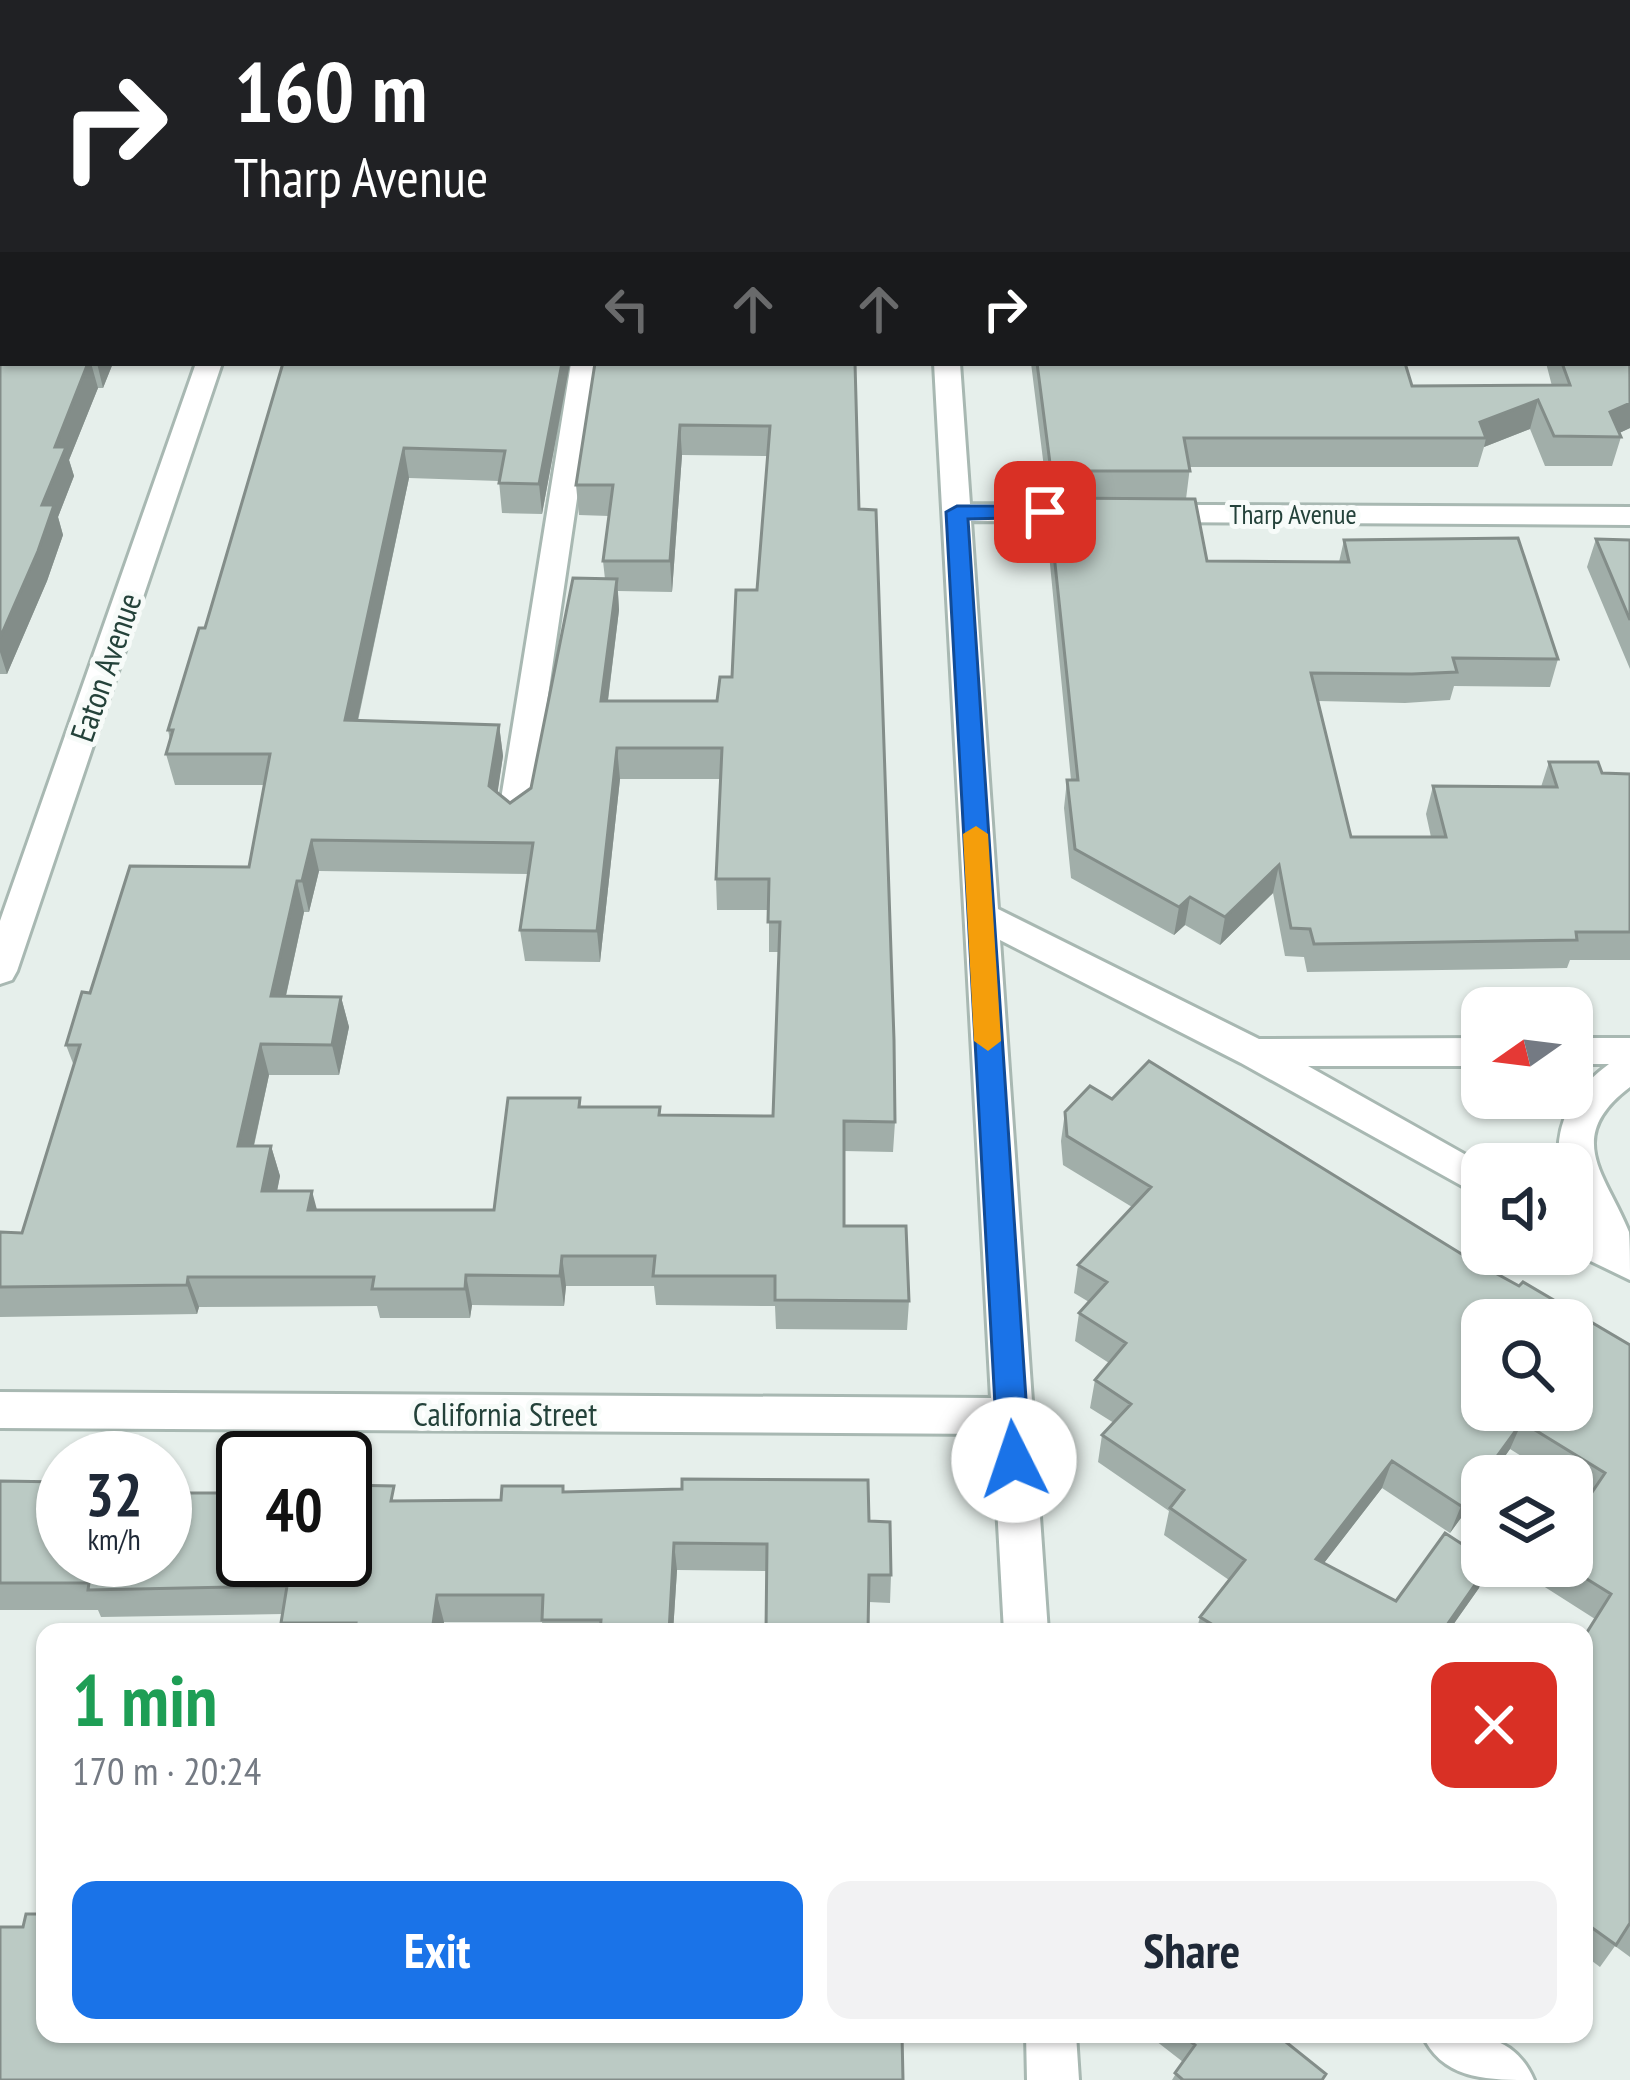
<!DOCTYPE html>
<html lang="en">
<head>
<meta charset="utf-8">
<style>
	body { margin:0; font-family:"PT Sans Narrow",sans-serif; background:#f2f2f3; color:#1f2937; height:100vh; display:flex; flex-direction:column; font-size:45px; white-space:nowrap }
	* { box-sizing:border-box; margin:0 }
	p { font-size:39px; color:#747a83 }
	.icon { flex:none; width:66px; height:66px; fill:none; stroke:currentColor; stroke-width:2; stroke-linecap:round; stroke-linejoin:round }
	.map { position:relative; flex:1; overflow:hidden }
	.sheet { position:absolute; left:36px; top:1623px; width:1557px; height:420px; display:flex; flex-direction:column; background:#fff; border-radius:24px; box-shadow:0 3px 9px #0004 }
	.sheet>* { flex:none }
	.guide { position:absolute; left:0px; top:0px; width:1632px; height:366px; box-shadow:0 3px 9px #0004; background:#202124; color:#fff; overflow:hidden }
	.needle { width:78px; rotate:256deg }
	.tools { position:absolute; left:1461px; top:987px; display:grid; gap:24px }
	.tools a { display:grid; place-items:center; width:132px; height:132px; border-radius:24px; background:#fff; box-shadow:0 3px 9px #0004; font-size:60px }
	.speed { position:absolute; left:36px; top:1431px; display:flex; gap:24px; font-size:60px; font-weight:700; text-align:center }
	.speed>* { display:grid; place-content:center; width:156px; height:156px; border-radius:50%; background:#fff; box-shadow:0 3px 9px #0004; line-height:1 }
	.speed small { font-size:30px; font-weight:400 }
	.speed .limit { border:6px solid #111; border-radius:18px; background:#fff; color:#111 }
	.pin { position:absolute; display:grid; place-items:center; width:102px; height:102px; color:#fff; margin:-51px; border-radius:24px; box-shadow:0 6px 18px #0006 }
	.me { position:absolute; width:132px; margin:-66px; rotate:356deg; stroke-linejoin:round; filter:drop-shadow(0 0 9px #0008) }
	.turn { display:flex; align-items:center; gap:42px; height:252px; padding:0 36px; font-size:54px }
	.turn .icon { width:156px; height:156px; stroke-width:2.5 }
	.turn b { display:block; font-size:84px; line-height:102px }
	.lanes { display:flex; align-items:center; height:114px; padding:0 36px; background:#0003; justify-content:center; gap:60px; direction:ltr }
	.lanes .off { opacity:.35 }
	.round { display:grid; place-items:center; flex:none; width:126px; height:126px; border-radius:24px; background:#f2f2f3 }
	.overview { display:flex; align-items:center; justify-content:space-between; height:204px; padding:0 36px }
	h1 { font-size:72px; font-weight:700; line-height:90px; color:#1e9e55 }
	.button { display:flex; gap:24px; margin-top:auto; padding:24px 36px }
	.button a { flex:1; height:138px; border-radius:24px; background:#1a73e8; color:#fff; font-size:48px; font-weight:700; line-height:138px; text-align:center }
	.button a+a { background:#f2f2f3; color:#1f2937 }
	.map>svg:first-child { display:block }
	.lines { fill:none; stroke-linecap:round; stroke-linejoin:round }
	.minor-casing { stroke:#a8b8b2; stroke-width:6 }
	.major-casing { stroke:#c2cac8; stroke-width:6 }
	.minor { fill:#fff; fill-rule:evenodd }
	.major { fill:#6aa596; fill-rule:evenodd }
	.wall { fill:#a1aea9; fill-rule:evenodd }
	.shaded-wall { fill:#838d89 }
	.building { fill:#bbcac4; stroke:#838d89; stroke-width:3; fill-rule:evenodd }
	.route { fill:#1a73e8; stroke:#114b97; stroke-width:3 }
	.slow { fill:#f59e0b }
	.labels { text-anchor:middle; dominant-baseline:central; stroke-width:10; stroke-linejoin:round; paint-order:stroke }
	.far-street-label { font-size:27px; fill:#24423a; stroke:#f7fbf9 }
	.street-label { font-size:33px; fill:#24423a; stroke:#f7fbf9 }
</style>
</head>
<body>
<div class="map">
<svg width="1630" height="2080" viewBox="0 0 1630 2080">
	<rect width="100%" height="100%" fill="#e6efeb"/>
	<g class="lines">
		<defs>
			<path id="minor" d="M915,0H935L936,3H916Z
				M1629,67H1630V81H1629Z
				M196,363H222L17,971L12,980L0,984V921Z
				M571,363H597L530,818L514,829L498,818Z
				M934,363H960L970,504L1630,507V525L971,521L998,909L1259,1039L1482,1038V1066H1308L1482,1164V1197L1241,1063L1000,940L1048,1632H1004L993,1434L0,1428V1392L991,1398Z
				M1572,1038H1630V1087C1562,1138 1607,1176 1629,1232C1630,1245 1630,1266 1630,1280L1572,1252V1217L1581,1220L1572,1202V1164H1559C1555,1121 1574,1090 1609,1064H1572Z
				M1026,2034H1076L1079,2080H1027Z
				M1422,2034C1468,2034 1513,2030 1534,2080C1487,2080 1442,2080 1422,2034Z"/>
			<path id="major" d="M0,117H3V131H0Z
				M1629,125H1630V139H1629Z"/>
		</defs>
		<use href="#minor" class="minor-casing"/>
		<use href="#major" class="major-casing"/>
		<use href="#minor" class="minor"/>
		<use href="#major" class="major"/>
	</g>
	<path class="wall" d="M1451,0H1630V49L1629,3H1452Z
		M0,143L3,363H113L103,388H98L69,460L74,476L58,517L63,535L47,581L7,674H0Z
		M1630,186V428L1619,433L1621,437L1612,466H1545L1530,429L1484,447L1478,467H1190L1186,499L1207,561L1339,562L1344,540L1558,659L1550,687L1454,686L1450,700L1405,703L1318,701L1351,837H1431L1426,814L1433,786L1541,787L1549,762L1602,773L1630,774V960H1570L1567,968L1307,972L1304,957L1285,956L1273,893L1220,945L1185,925L1174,935L1071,878L1064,808L1067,780H1071L1049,554L1054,500H1048L1031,363H1405L1412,386H1552L1546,363H1629Z
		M283,363H570L542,514L502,513L499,481L409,478L358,721L499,725L503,756L497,793L510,803L531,788L605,579L603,561L609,516L579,515L576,485L595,363H855L859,509L895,1122L893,1152L844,1151V1226L909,1301L907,1330L776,1329L775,1306L656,1305L654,1286H566L564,1306L472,1305L470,1318H380L377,1306L199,1307L197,1314L0,1317V1232L22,1233L74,1066L66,1045L90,993L249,867L265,785H175L166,754L170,740L168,730L205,628ZM682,455L767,456L757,590L732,677L717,701H608L619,610L618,591L672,592ZM620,779H721L716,879L717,910H769V952H779L773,1116L661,1115L581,1107L494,1210H317L277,1191L280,1176L271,1146H254L269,1075H339L349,1027L341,997L286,996L304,912H309L319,871L529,874L520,930L525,961L600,962Z
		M1596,539L1630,540V669L1587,567Z
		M1112,1099L1468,1258L1630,1345V1957L1615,1946L1600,1967L1584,1955V1637L1595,1619L1537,1582L1545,1566H1572L1588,1498L1572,1488V1476H1553L1510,1449L1491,1476H1482V1489L1450,1533L1382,1488L1324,1563L1396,1601L1479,1588L1448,1632H1196L1200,1617L1229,1580L1164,1535L1169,1511L1098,1462L1102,1435L1114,1423L1090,1408L1095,1380L1109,1363L1075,1341L1079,1313L1089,1302L1074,1293L1078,1265L1132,1207L1063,1165L1061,1141L1065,1112Z
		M0,1481L167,1483L172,1493L398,1500H501L564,1491L869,1521L891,1575L890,1603L869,1602L767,1571L677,1570L673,1632H544L542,1622H444L442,1632H284L281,1623L283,1614L101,1617L98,1610H0Z
		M1159,2034H1276L1323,2080H1172L1183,2062L1156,2041Z"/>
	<path class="shaded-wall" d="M88,363H91L98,388L69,460L74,476L58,517L63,535L47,581L7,674L0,652V638L42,505L55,447Z
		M97,363H113L103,388Z
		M562,363H570L542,514L539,484Z
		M1538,400L1530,429L1484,447L1486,438L1480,422Z
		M1630,403V428L1611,437L1610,412Z
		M680,425L682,455L672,592L670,561Z
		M404,448L409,478L351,751L345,720Z
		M617,579L619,610L604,731L601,701Z
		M499,725L503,756L494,817L489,786Z
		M617,748L620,779L600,962L597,931Z
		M312,840L319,871L309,912L302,881Z
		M1279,865L1273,893L1220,945L1225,917Z
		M297,881L304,912L279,1027L271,996Z
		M1190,897L1185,925L1174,935L1179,907Z
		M341,997L349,1027L339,1075L332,1045Z
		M261,1044L269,1075L247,1176L238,1146Z
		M271,1146L280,1176L271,1221L262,1191Z
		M312,1191L320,1221L308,1210Z
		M562,1256L566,1286L564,1306L560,1276Z
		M466,1275L472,1305L470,1318L465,1289Z
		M188,1277L199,1307L197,1314L187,1285Z
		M1522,1422L1510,1449L1491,1476H1483Z
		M1392,1461L1382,1488L1307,1585L1316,1559Z
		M1482,1478V1489L1450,1533L1461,1506Z
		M674,1543L677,1570L673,1632H669Z
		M1489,1566L1479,1588L1448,1632H1442Z
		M437,1595L444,1622L442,1632H432Z"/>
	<path class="building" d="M779,0H843V3H779Z
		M995,0H1166V1H1149L1150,3H996Z
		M1478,0H1630V8L1629,3H1479Z
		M0,143H3V363H88L55,447H66L42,505H54L38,551L0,638Z
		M1630,186V233L1629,231Z
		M1629,241L1630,403L1610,412L1621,437L1554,436L1538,400L1480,422L1486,438H1184L1190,471H1051L1037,363H1405L1412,386L1570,385L1562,363H1629Z
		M283,363H562L539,484L499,483L505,451L404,448L345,720L499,725L489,786L510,803L531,788L573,578L617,579L601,701H717L720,677H732L736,590H757L770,426L680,425L670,561H603L613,485H576L595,363H855L859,509L876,510L894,1040L895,1122L844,1121V1226H906L909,1301L775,1300V1276H653L655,1256H562L560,1276L466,1275L465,1289H372L374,1277H188L187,1285L0,1287V1232L22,1233L80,1045H66L82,992L90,993L130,866L249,867L270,754H166L173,730H168L199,628H205ZM617,748H722L716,879H769L768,922H780L773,1116L659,1115L660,1107H579L580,1098H508L494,1210H308L312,1191H262L271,1146H238L261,1044L332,1045L341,997L271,996L297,881H302L312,840L533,843L520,930L597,931Z
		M1054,498L1195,499L1207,561L1349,562L1344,540L1518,538L1558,659L1453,658L1457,672L1412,674L1311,673L1351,837H1446L1433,786L1557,787L1549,762H1598L1602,773L1630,774V932H1576L1577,940L1314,944L1310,929L1291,928L1279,865L1225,917L1190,897L1179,907L1075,849L1067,780H1078L1051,526H1058Z
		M1596,539L1630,540V620Z
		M1149,1061L1468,1258L1519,1286L1523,1282L1630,1345V1923L1616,1945L1584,1922V1637L1611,1594L1566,1566H1572V1522L1605,1473L1522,1422L1461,1506L1392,1461L1316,1559L1396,1601L1445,1533L1482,1557V1566H1488L1442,1632H1208L1213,1625L1200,1617L1245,1560L1170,1508L1184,1490L1102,1435L1131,1404L1095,1380L1126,1343L1079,1313L1107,1282L1078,1265L1151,1187L1067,1136L1065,1112L1090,1086L1112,1099ZM1482,1320H1572V1410H1482Z
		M682,1479L868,1480L869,1521L890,1522L891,1575H869L868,1632H766L767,1544L674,1543L669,1632H600L601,1620H542L543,1595H437L432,1632H355L356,1623H281L287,1586L88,1590L89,1583H0V1481L63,1482V1560H165V1493H243V1560H345V1485L394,1486L391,1501L501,1500L502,1486H563V1492L682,1489Z
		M26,1914H45V2034H902L903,2080H0V1927H23Z
		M1181,2034H1276L1326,2074L1322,2080H1183L1175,2073L1195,2045Z"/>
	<path class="route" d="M1045,506L1053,508V517L968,519L1030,1460L1025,1469H1002L998,1460L946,512L957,506Z"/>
	<path class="slow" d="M976,826L988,834L1001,1041L988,1051L974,1041L963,834Z"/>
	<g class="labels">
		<g class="far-street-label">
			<text x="1293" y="514">Tharp Avenue</text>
		</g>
		<g class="street-label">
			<text transform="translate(105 667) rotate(-71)">Eaton Avenue</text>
			<text x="505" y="1413">California Street</text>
		</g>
	</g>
</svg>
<div class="tools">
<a><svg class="needle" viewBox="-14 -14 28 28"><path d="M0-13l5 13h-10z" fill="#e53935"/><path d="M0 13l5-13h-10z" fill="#747a83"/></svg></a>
<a><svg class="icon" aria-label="sound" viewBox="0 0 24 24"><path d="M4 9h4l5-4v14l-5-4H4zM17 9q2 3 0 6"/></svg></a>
<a><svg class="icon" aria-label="search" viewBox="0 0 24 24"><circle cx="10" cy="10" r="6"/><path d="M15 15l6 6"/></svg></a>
<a><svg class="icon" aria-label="layers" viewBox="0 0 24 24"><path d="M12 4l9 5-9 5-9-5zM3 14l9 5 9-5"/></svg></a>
</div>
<div class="speed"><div>32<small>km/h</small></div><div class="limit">40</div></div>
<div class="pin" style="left:1045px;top:512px;background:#d93025"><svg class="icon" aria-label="arrive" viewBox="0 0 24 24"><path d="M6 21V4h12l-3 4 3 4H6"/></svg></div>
<svg class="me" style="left:1014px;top:1460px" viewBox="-20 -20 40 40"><circle r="19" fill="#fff"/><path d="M0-13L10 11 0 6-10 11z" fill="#1a73e8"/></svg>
<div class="guide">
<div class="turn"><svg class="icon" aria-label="right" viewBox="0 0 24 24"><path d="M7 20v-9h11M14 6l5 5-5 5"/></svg><div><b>160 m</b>Tharp Avenue</div></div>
<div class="lanes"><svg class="icon off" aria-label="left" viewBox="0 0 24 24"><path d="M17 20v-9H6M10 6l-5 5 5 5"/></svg><svg class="icon off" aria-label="ahead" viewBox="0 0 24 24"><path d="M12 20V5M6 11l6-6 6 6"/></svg><svg class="icon off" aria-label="ahead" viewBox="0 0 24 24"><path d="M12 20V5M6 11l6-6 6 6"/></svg><svg class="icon" aria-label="right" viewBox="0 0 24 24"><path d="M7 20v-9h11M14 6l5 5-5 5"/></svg></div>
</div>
<section class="sheet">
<div class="overview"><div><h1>1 min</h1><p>170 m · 20:24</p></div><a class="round" style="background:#d93025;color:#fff"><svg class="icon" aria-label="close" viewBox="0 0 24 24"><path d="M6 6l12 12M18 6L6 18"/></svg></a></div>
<div class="button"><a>Exit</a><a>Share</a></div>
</section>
</div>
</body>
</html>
